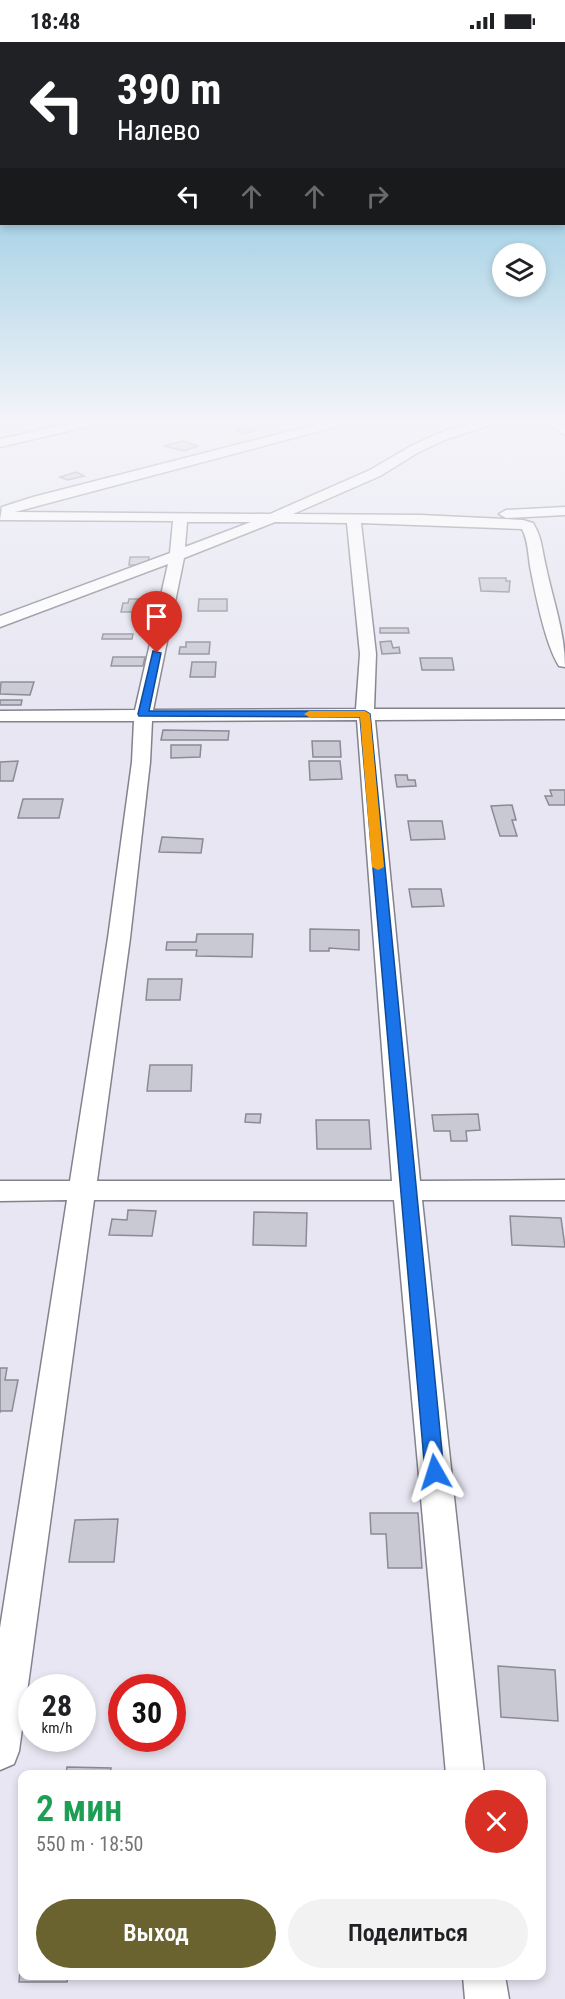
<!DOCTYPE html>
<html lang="ru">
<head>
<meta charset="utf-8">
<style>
	body { margin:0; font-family:"Roboto Condensed",sans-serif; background:#f2f2f2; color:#202124; height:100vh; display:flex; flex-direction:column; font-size:22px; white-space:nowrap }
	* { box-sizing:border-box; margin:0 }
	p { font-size:20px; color:#757577 }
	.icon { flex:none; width:33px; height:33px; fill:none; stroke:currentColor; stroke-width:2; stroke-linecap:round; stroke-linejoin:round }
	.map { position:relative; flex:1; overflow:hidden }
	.side { position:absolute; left:18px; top:1728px; width:528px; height:210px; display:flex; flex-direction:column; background:#fff; border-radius:12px; box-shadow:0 3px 9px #0003 }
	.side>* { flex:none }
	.guide { position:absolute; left:0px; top:0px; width:566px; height:183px; box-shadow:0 3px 9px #0003; background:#202124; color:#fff; overflow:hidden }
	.tools { position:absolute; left:492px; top:201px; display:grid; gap:12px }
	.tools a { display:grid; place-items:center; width:54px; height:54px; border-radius:50%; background:#fff; box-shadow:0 3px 9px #0003; font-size:30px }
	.speed { position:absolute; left:18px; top:1632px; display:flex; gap:12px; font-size:30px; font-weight:700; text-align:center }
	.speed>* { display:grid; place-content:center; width:78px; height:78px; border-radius:50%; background:#fff; box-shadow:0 3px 9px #0003; line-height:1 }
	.speed small { font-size:15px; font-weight:400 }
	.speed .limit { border:9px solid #d22; background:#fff; color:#111 }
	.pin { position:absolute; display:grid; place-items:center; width:51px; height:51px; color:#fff; margin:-62px -26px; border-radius:50% 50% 50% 0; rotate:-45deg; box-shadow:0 0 6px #0007 }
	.pin .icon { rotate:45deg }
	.me { position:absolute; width:66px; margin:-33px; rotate:354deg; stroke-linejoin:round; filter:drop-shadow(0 0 4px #0008) }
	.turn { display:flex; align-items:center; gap:21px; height:126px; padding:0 18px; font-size:27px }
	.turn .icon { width:78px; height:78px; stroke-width:2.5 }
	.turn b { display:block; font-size:42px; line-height:51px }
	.lanes { display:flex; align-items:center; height:57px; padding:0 18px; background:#0003; justify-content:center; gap:30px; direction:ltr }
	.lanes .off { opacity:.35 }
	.round { display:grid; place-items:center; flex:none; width:63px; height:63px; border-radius:32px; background:#f2f2f2 }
	.headline { display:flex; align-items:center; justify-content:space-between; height:102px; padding:0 18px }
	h1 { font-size:36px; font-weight:600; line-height:45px; color:#1e9e55 }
	.action { display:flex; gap:12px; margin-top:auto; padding:12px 18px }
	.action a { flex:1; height:69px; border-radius:36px; background:#6a632f; color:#fff; font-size:24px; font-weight:600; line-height:69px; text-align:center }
	.action a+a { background:#f2f2f2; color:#202124 }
	.status { display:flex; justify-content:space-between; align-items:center; height:42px; padding:0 30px; background:#fff; direction:ltr }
	.status svg { height:16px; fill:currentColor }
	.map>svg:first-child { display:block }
	.building { fill:#c9c9d4; stroke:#8b8a95; stroke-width:1.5 }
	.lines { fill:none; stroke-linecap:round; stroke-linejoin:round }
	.minor-casing { stroke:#83828d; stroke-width:3 }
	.minor { fill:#fff; fill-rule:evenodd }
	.route { fill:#1a73e8; stroke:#114b97; stroke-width:1.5 }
	.slow { fill:#f59e0b }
</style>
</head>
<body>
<div class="status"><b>18:48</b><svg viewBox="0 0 49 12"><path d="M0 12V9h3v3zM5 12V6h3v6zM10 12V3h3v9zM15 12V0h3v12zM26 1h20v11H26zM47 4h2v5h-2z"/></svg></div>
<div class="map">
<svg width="565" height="1957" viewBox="0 0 565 1957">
	<rect width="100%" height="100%" fill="#e7e6f2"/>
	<path class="building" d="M247,385L257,388L245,392L235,388Z
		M183,399L198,404L184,409L164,404Z
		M76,430L84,434L68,438L60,435Z
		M130,515H149L148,523H129Z
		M479,536H506V539H510L509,550L481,549Z
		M129,557H138L137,560H149L147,570H121L123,561H128Z
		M199,557H227V569H198Z
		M380,586H408L409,591H380Z
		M103,592H133L132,597H102Z
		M391,599L393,606L399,605L400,611L382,612L380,600Z
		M186,600H210L209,612H179L180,605H186Z
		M113,615H145L143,624H111Z
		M420,616H452L454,628H422Z
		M192,620H216L215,635H190Z
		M1,640H34L30,653L0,652Z
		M0,658H22L21,663H0Z
		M163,688L229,689L228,698H161Z
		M312,699H340L341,715H313Z
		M171,703H201L200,715L171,716Z
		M18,719L13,739H0V720Z
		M309,719H340L342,737L310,738Z
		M395,733H407L408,738H415L416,744L397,745Z
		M550,748H565V763H549L545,754H552Z
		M23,757H63L59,776H18Z
		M512,763L516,778H512L517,794H500L491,764Z
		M408,779H442L445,797L411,798Z
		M162,795L203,797L201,811L159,810Z
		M409,847H441L444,864L412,865Z
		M310,887L359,888V908L329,906V909H310Z
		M197,892H253L252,915L196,914L197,908H166L167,900H196Z
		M148,937H182L180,958H146Z
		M150,1023H192L191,1049H147Z
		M246,1072H261L260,1081L245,1080Z
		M478,1072L480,1088L466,1089L467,1099H451L450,1089H434L432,1073Z
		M316,1078H369L371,1107H317Z
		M128,1168L156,1169L152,1194L109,1193L112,1177L127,1178Z
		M254,1170L307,1171L306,1204L253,1203Z
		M510,1174L561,1176L565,1205L512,1203Z
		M0,1326H7L5,1338H18L12,1369H0V1371Z
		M370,1471H418L422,1526H388L386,1492H371Z
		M118,1477L114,1520H69L75,1478Z
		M498,1624L555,1628L558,1679L501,1675Z
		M67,1725L111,1726L110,1732H66Z
		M22,1907V1934H68L67,1940H19Z"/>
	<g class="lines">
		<defs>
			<path id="minor" d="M76,380H96L94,383L0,405V397Z
				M325,380H344L342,383L15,470L270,472L370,428L411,404L439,391L475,380H492L490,383L447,397L419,410L380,434L293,472L420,473L523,478L533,481C542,495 542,509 546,525C553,559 565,590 565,625L559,624C545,602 535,550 530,524C528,511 528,498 522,487L361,481L376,612L374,667H565V677L375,678L420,1139L565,1138V1158H422L484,1732H446L394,1158H94L19,1709L14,1722L0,1728V1586L67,1158L0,1159V1139H70L108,896L132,720L134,679H0V669L135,668L168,522L0,585V574L170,511L173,479L0,478L2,465L33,455ZM187,480H251L185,505ZM275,480L347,481L360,612L356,667L153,668L184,516ZM357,678L392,1139H97L130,896L150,720L152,679Z
				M545,380H559L565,384V393Z
				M565,465V473L506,476L499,472L506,468Z
				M463,1934H505L509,1957H465Z"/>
		</defs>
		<use href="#minor" class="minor-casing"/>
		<use href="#minor" class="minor"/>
	</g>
	<linearGradient id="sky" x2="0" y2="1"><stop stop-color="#69b7d6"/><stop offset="0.58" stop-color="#f4f4f9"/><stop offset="1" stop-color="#f4f4f9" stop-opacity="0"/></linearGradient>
	<rect width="565" height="654" fill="url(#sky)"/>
	<path class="route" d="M153,609L161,611L149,669H365L370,672L444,1430L441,1435L435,1437L428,1435L425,1430L360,675L139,674L138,672Z"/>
	<path class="slow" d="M365,669L370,672L384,825L378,828L372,825L360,675H309L304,672L309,669Z"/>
</svg>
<div class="tools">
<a><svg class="icon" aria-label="layers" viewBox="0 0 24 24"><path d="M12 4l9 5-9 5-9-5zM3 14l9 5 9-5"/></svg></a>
</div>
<div class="speed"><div>28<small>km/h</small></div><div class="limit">30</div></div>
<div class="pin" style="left:157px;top:611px;background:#d93025"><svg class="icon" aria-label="arrive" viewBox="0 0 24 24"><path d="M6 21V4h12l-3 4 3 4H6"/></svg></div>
<svg class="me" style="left:435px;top:1430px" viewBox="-20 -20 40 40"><path d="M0-17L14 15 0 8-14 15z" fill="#1a73e8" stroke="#fff" stroke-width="4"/></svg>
<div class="guide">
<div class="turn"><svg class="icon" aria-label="left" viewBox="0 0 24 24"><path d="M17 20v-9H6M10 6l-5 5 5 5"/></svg><div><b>390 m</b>Налево</div></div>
<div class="lanes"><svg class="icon" aria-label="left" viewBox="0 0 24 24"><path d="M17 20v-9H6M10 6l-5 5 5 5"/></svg><svg class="icon off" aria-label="ahead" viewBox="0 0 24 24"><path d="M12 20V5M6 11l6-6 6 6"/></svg><svg class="icon off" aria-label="ahead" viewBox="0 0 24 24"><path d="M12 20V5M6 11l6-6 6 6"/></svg><svg class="icon off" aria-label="right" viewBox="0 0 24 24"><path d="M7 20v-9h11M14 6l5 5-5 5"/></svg></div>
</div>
<section class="side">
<div class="headline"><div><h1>2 мин</h1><p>550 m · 18:50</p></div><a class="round" style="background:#d93025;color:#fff"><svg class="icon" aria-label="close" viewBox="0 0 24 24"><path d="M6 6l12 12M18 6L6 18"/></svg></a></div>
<div class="action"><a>Выход</a><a>Поделиться</a></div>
</section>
</div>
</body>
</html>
